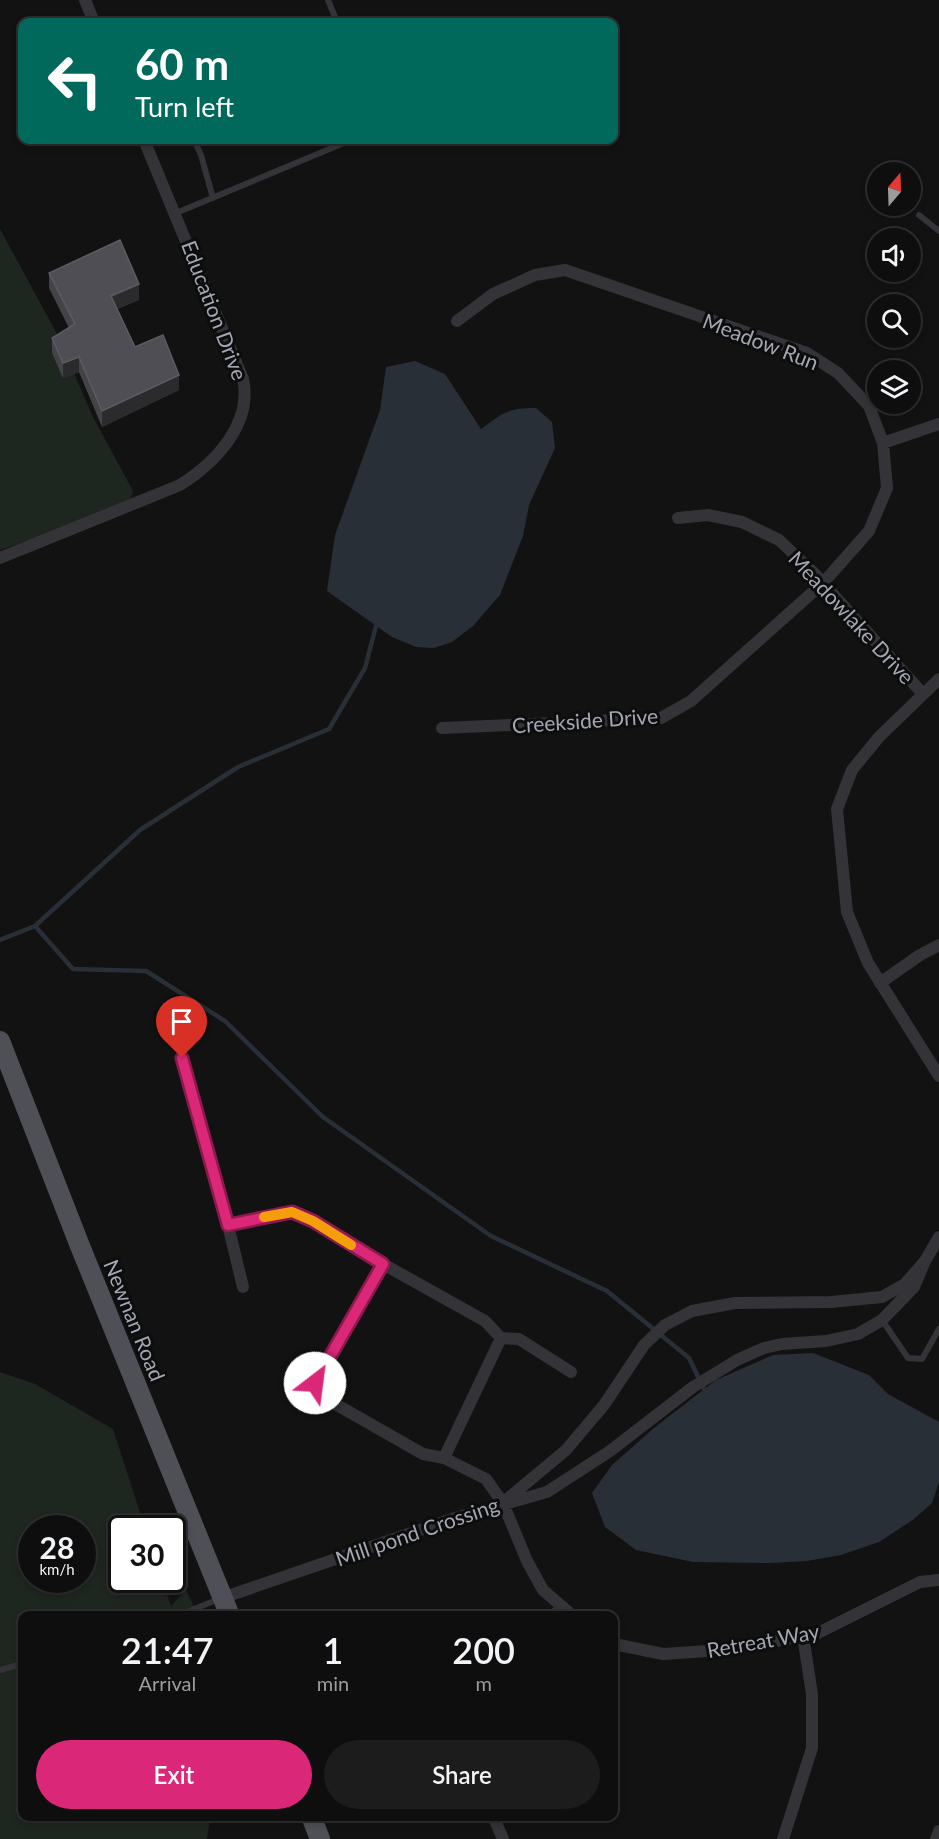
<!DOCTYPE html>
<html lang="en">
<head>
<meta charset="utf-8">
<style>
	body { margin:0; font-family:Lato,sans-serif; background:#1c1c1c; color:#f1f3f6; height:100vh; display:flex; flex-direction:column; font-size:22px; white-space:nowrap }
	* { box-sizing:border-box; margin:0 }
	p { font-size:20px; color:#9b9c9e }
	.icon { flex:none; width:33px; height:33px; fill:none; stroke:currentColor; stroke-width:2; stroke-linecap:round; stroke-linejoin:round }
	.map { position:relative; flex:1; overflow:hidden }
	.side { position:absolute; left:18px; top:1611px; width:600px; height:210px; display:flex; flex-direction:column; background:#0e0e0e; border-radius:12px; box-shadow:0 3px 9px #0003,0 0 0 2px #2e2e2e }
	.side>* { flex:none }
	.top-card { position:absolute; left:18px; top:18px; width:600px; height:126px; border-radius:12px; box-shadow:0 3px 9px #0003,0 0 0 2px #2e2e2e; background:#00695c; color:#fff; overflow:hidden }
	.needle { width:39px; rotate:19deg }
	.fabs { position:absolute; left:867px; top:162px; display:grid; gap:12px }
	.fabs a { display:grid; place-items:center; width:54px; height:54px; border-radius:50%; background:#0e0e0e; box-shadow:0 3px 9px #0003,0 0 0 2px #2e2e2e; font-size:30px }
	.speed { position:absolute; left:18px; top:1515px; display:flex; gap:12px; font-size:30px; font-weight:700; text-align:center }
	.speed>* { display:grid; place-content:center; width:78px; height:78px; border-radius:50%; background:#0e0e0e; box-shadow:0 3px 9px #0003,0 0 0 2px #2e2e2e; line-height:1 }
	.speed small { font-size:15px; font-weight:400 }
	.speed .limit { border:3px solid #111; border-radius:9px; background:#fff; color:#111 }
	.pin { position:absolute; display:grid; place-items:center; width:51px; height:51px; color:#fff; margin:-62px -26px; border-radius:50% 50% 50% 0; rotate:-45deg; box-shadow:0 0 6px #0007 }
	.pin .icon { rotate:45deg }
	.me { position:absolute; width:66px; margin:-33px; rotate:30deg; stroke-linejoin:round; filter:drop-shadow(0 0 4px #0008) }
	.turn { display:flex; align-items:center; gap:21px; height:126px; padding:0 18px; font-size:27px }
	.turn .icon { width:78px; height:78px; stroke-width:2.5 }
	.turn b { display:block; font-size:42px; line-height:51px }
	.eta { display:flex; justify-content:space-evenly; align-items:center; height:102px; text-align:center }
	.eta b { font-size:36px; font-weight:600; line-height:42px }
	.action { display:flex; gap:12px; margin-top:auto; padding:12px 18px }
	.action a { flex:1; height:69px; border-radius:36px; background:#db2777; color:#fff; font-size:24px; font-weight:600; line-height:69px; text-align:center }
	.action a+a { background:#1c1c1c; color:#f1f3f6 }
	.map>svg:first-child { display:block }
	.green { fill:#1e2620; fill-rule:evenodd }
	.water { fill:#282f37 }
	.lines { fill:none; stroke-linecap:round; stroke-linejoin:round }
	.stream { stroke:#282f37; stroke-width:4.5 }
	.lane { stroke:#333338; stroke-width:6 }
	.street { stroke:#333338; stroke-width:12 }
	.primary { stroke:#4f5057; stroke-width:20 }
	.wall { fill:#434348 }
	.shaded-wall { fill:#2b2b2e }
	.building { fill:#4e4e54; stroke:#5b5c63; stroke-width:1.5 }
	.route-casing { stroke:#8e194d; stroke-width:15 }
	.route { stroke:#db2777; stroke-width:10 }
	.slow { stroke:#f59e0b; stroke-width:10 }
	.labels { text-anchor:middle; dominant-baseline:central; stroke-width:6; stroke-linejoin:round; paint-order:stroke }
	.street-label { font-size:21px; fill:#a3a7b4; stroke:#0d0d0e }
</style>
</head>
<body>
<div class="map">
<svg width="939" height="1839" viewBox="0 0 939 1839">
	<rect width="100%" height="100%" fill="#121213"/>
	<path class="green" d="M0,229L56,332L93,417L133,491L128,507L0,550Z
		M0,1372L35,1384L113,1429L145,1528H122V1580H162L171,1606L186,1590L198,1615L22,1616V1816L210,1817L207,1839H0ZM32,1528H82V1580H32Z"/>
	<path class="water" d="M415,361L445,374L481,429C503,413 507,408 536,408L552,422L555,448L529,505L523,536L500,595L473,626L452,642L434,648L416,647L392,637L327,591L335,535L380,410L386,367Z
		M813,1353L869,1375L888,1394L939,1422V1482L932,1503L914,1519L879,1542L841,1555L807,1561L771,1563L693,1562L636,1550L605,1527L592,1493L612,1465L654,1428L716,1380L773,1355Z"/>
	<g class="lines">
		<path class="stream" d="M35,926L73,969L146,971L225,1021L323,1117L491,1236L607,1291L689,1358L704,1389
			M0,940L35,926L140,830L238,767L329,729L365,668L376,626"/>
		<path class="lane" d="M328,0L337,22
			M194,140L201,155L213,198
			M176,213L351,140
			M919,215L939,231
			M882,1320L908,1358L922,1359L939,1329
			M177,1616L219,1599
			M0,1670L22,1664"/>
		<path class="street" d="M85,0L94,22
			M883,443L939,424
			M678,518L708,515L742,522L779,540L813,572L923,694
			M0,558L180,485C215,463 253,424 243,379L144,140
			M939,679L879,737L852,770L837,809L847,912L868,963L939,1076
			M442,728L661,718L691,701L823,583L869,531L887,488L883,443L869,406L838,373L807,353L565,270L535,275L493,294L457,321
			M880,983L920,955L939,945
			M182,1058L228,1225L292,1213L313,1221L383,1264L485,1321L501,1338L444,1458L486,1479L503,1503L527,1561L543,1590L573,1616
			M228,1225L243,1287
			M383,1264L315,1383L323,1397L423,1454L444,1458
			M501,1338L519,1339L571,1372
			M505,1501L566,1450L604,1405L644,1345L665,1325L692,1311L735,1303L831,1302L882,1297L905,1284L925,1261L939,1237
			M222,1598L455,1518L547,1492L610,1451L693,1387L737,1360L764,1348L782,1344L826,1341L858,1334L882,1320L914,1287L925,1261
			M553,1616L563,1607
			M614,1644L663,1654L723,1650L816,1634L920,1582L939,1580
			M493,1816L503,1839
			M783,1839L812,1748V1694L803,1636
			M936,1839L939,1831"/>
		<path class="primary" d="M0,1041L80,1246L230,1616
			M311,1816L320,1839"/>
	</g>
	<path class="wall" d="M49,273L139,300L117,309L135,347L179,390L102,427L79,372L63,378L52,353V338L69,328L49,288Z"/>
	<path class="shaded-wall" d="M139,284V300L111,311V296Z
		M79,357V372L63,378V363Z
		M179,375V390L102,427V411Z"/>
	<path class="building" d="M120,240L139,284L111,296L135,347L163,335L179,375L102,411L79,357L63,363L52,338L75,324L49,273Z"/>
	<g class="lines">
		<defs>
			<path id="route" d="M182,1058L228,1225L292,1212L313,1221L383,1264L315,1383"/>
		</defs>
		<use href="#route" class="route-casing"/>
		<use href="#route" class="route"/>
		<path class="slow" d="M264,1217L292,1212L313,1221L351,1245"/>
	</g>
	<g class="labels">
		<g class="street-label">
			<text transform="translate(215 310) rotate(69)">Education Drive</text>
			<text transform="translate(761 341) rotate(21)">Meadow Run</text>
			<text transform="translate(852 617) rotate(47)">Meadowlake Drive</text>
			<text transform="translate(585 720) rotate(-4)">Creekside Drive</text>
			<text transform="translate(135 1320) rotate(68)">Newnan Road</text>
			<text transform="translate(417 1531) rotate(-19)">Mill pond Crossing</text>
			<text transform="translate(763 1640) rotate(-10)">Retreat Way</text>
		</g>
	</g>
</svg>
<div class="fabs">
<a><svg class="needle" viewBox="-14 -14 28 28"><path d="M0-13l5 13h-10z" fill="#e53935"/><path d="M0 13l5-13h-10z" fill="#9b9c9e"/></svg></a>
<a><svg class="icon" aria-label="sound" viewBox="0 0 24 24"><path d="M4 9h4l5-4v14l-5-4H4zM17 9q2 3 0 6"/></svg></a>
<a><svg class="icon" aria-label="search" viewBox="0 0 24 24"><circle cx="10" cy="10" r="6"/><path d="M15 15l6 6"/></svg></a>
<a><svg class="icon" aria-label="layers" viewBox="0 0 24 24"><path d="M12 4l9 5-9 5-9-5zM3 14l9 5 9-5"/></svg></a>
</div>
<div class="speed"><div>28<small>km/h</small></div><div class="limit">30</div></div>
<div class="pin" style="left:182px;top:1058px;background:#d93025"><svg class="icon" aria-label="arrive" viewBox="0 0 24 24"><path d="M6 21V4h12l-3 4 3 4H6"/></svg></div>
<svg class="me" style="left:315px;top:1383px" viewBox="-20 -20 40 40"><circle r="19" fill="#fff"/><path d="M0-13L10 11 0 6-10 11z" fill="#db2777"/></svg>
<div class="top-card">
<div class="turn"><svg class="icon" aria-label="left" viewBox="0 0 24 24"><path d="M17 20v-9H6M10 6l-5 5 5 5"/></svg><div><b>60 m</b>Turn left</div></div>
</div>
<section class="side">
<div class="eta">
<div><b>21:47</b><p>Arrival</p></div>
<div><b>1</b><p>min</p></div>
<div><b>200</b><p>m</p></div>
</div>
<div class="action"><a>Exit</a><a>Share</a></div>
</section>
</div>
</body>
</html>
